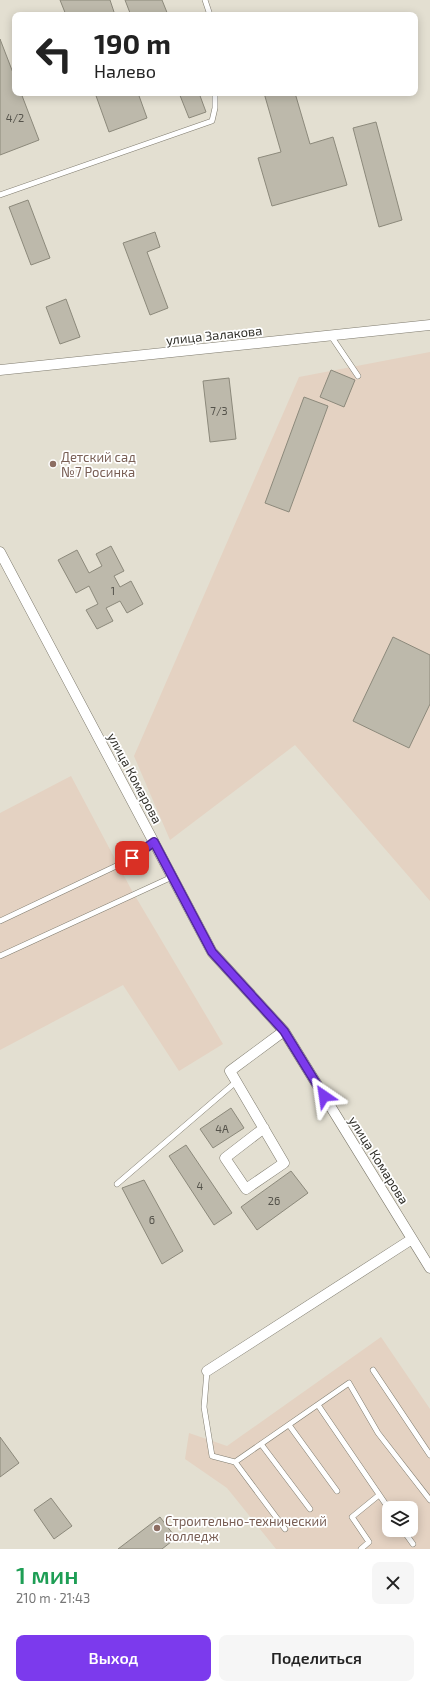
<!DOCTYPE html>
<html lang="ru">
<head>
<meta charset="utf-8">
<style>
	body { margin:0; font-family:"Exo 2",sans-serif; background:#f6f6f6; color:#222; height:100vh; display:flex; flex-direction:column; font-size:15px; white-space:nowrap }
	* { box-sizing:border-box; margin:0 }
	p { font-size:13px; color:#767676 }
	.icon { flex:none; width:22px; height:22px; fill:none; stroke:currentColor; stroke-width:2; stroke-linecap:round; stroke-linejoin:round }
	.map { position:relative; height:1549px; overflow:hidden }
	.drawer { display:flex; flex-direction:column; background:#fff; flex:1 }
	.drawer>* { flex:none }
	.guide { position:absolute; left:12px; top:12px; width:406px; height:84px; border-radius:8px; box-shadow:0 2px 10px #0003; background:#fff; color:#222; overflow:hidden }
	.buttons { position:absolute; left:382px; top:1501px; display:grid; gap:8px }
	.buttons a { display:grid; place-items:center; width:36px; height:36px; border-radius:8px; background:#fff; box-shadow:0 2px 10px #0003; font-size:20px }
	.pin { position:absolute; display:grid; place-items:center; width:34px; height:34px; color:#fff; margin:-17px; border-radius:8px; box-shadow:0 2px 6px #0006 }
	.me { position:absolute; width:44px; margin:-22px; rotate:328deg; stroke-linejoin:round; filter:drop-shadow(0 0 3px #0008) }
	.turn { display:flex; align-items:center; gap:14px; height:84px; padding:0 16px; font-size:18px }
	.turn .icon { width:52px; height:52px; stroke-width:2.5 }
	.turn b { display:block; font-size:28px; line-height:34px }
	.round { display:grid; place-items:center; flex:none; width:42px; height:42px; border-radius:8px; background:#f6f6f6 }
	.summary { display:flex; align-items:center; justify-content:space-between; height:68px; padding:0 16px }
	h1 { font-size:24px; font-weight:600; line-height:30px; color:#1e9e55 }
	.button { display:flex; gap:8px; margin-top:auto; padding:8px 16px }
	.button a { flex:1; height:46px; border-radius:8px; background:#7c3aed; color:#fff; font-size:16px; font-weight:600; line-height:46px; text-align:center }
	.button a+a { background:#f6f6f6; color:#222 }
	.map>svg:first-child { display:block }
	.industrial { fill:#e4d2c2; fill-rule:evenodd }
	.building { fill:#bdb9ab; stroke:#8c897b }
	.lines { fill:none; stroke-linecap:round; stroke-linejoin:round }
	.lane-casing { stroke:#7f7b6e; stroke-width:6 }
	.street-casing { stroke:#7f7b6e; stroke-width:11 }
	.lane { stroke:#fff; stroke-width:5 }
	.street { stroke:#fff; stroke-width:10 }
	.route-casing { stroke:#51269a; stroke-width:10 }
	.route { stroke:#7c3aed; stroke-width:7 }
	.education-dot { fill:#8d6e63; stroke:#fff; stroke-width:1.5 }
	.labels { text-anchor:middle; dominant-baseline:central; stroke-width:3.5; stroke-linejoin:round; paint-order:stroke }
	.number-label { font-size:11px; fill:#54524a }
	.street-label { font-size:13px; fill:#31302a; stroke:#fff }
	.education-label { font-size:13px; fill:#785e54; stroke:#fff; text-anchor:start }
</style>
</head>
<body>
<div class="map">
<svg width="430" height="1549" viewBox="0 0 430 1549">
	<rect width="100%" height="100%" fill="#e3dfd1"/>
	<path class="industrial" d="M430,352V901L295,745L170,840L134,756L299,377Z
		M71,776L131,889L223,1044L179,1071L123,985L0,1050V813Z
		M381,1337L430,1409V1549H276L227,1488L185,1459L189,1433L227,1446ZM389,1508H411V1530H389Z"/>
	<path class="building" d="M60,0H110L115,15H66Z
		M125,0H162L168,15H126L130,13Z
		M0,39L15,78V93H21L39,140L0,155Z
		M95,93H138L147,118L109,132Z
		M179,93H199L206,112L189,118Z
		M264,93H295L310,144L333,137L347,185L272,206L258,158L281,152Z
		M376,122L402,220L379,227L353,128Z
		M28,200L50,258L31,265L9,207Z
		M155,232L160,247L147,252L168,308L150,315L123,243Z
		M66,299L80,337L60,344L46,307Z
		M331,370L355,380L344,407L320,397Z
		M229,378L236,439L210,442L203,381Z
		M304,397L328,406L289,512L265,503Z
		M111,546L124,571L114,576L120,587L131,581L143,604L127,613L120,601L106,608L113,621L97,629L86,610L98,604L89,586L76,593L58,560L77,550L89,573L102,566L96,554Z
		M393,637L430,655V704L409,748L353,721Z
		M231,1108L244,1128L213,1148L200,1129Z
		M186,1145L232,1213L214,1225L169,1156Z
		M291,1171L308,1193L257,1230L241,1207Z
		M144,1180L183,1251L162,1264L122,1188Z
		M0,1437L19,1463L0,1477Z
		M51,1498L72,1526L54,1539L34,1510Z
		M160,1517L176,1538L162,1549H118Z"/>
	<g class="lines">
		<defs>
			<path id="lane" d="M205,0L210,15
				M0,195L212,121L215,108V93
				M331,336L358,376
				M0,921L133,858L154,842
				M0,956L172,877
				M117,1184L237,1081
				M373,1370L430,1455
				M207,1371L204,1407L212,1456L235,1462L285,1529
				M318,1405L389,1509
				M289,1425L337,1491
				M261,1444L310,1509
				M235,1462L349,1383L378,1433L430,1500
				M403,1530L413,1544
				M361,1549L369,1542L352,1517L379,1495"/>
			<path id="street" d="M0,370L430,325
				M0,552L212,952L284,1031L430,1268
				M264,1128L225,1158L246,1189L284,1163L230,1071L284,1031
				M207,1371L412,1239"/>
		</defs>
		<use href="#lane" class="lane-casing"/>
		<use href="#street" class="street-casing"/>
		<use href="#lane" class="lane"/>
		<use href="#street" class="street"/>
	</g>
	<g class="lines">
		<defs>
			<path id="route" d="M132,858L154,842L212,952L284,1031L324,1096"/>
		</defs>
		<use href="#route" class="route-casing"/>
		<use href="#route" class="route"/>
	</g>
	<g class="education-dot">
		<circle cx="53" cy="464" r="4"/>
		<circle cx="157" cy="1528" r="4"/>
	</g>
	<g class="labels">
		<g class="number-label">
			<text x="15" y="117">4/2</text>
			<text x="219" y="410">7/3</text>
			<text x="113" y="590">1</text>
			<text x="222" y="1128">4А</text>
			<text x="200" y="1185">4</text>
			<text x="274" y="1200">26</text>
			<text x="152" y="1219">6</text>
		</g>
		<g class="street-label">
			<text transform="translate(214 335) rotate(-6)">улица Залакова</text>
			<text transform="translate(135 778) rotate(62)">улица Комарова</text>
			<text transform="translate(379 1160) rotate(58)">улица Комарова</text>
		</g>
		<g class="education-label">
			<text x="61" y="457">Детский сад<tspan x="61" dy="15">№7 Росинка</tspan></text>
			<text x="165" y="1521">Строительно-технический<tspan x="165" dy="15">колледж</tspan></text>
		</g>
	</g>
</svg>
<div class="buttons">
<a><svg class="icon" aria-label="layers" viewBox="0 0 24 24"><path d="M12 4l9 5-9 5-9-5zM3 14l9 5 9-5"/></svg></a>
</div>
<div class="pin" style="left:132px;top:858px;background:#d93025"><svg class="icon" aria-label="arrive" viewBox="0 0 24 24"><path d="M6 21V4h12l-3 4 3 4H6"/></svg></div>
<svg class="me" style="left:324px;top:1096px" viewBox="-20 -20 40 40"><path d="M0-17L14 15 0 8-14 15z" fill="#7c3aed" stroke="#fff" stroke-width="4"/></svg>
<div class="guide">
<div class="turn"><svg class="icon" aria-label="left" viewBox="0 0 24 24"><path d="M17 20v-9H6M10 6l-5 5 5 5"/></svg><div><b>190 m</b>Налево</div></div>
</div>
</div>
<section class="drawer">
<div class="summary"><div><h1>1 мин</h1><p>210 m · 21:43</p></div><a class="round"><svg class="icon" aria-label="close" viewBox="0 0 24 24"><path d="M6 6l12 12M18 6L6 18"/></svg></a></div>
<div class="button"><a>Выход</a><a>Поделиться</a></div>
</section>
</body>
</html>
